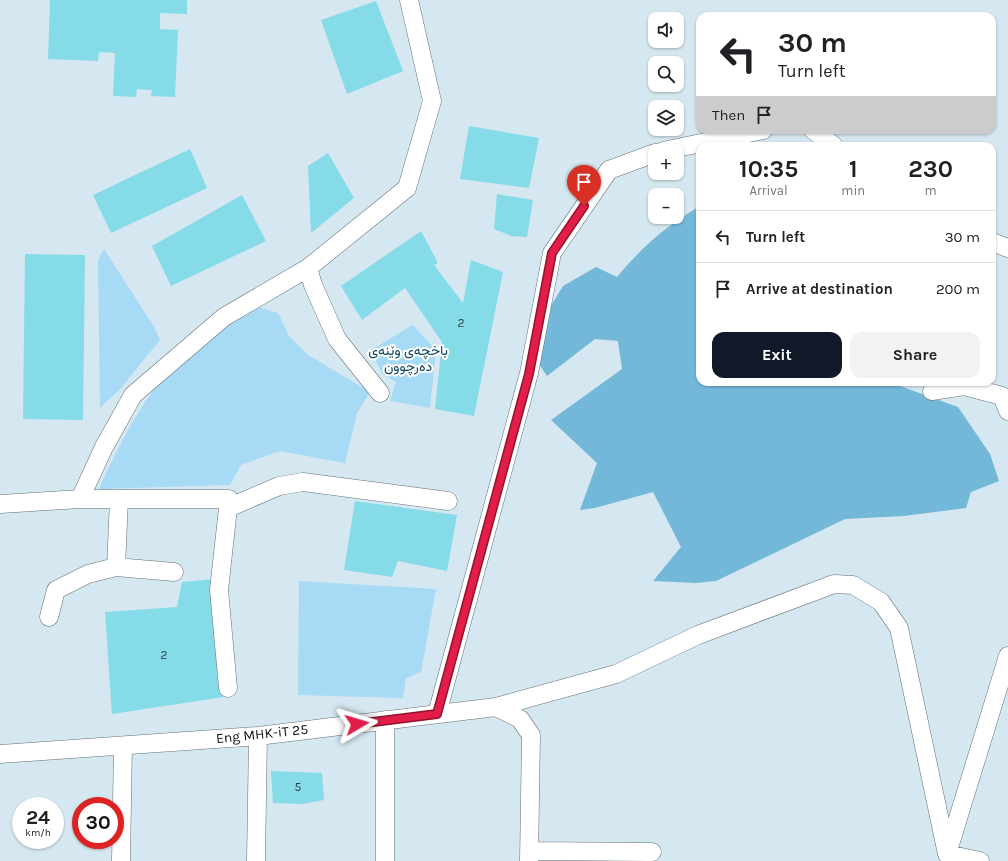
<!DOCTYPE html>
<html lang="en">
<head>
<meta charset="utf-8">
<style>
	body { margin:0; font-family:Karla,Vazirmatn,sans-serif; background:#f2f2f2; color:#202124; height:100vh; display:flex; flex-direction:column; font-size:15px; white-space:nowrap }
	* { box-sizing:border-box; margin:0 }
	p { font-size:13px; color:#757577 }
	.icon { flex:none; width:22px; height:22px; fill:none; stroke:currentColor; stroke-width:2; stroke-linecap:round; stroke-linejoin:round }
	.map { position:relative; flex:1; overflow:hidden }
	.panel { position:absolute; left:696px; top:142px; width:300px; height:244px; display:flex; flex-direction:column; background:#fff; border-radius:12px; box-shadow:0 1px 3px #0004 }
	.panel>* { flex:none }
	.top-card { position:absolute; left:696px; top:12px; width:300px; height:122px; border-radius:12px; box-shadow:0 1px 3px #0004; background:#fff; color:#202124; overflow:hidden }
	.tools { position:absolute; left:648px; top:12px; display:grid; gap:8px }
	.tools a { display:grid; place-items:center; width:36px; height:36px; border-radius:8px; background:#fff; box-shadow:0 1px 3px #0004; font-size:20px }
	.speed { position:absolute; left:12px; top:797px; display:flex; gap:8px; font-size:20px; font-weight:700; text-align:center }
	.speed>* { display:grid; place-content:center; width:52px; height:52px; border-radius:50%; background:#fff; box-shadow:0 1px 3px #0004; line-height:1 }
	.speed small { font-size:10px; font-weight:400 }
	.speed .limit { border:6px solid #d22; background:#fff; color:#111 }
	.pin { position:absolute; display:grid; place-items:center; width:34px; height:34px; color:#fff; margin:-41px -17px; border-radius:50% 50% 50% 0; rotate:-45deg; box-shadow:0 0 4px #0007 }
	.pin .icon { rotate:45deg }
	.me { position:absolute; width:44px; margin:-22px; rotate:83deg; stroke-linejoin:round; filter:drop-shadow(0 0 3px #0008) }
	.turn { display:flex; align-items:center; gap:14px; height:84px; padding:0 16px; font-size:18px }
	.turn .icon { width:52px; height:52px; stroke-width:2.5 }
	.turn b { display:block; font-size:28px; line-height:34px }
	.then { display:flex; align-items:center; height:38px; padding:0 16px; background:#0003; gap:8px; font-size:15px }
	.eta { display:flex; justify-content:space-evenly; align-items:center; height:68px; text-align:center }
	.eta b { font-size:24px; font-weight:700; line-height:28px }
	.cta { display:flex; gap:8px; margin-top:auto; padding:8px 16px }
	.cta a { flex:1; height:46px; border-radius:12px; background:#111827; color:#fff; font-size:16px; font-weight:700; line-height:46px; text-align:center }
	.cta a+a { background:#f2f2f2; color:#202124 }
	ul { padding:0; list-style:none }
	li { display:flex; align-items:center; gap:12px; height:52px; padding:0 16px; border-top:1px solid #e0e0e0 }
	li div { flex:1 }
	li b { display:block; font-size:15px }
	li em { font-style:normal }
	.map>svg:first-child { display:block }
	.green { fill:#a7daf4 }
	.forest { fill:#74b8d9 }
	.building { fill:#86dbe8 }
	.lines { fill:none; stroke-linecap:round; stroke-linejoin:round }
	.minor-casing { stroke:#617078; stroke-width:19 }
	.minor { stroke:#fff; stroke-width:18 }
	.route-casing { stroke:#92132f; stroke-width:10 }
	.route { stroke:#e11d48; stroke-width:7 }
	.labels { text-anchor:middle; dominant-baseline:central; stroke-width:4; stroke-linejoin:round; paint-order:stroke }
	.number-label { font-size:12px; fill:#284248 }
	.park-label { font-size:14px; fill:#0f485f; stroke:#fff }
	.street-label { font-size:14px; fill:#090f12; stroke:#fff }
</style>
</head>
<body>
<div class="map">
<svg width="1008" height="861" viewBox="0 0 1008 861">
	<rect width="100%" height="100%" fill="#d5e7f0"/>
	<path class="green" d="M104,249L154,327L160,340L120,389L100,408L98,260Z
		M255,306L278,313L289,336L308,355L370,392L357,413L345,463L280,451L241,465L230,485L99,489C121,440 148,388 187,352C205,336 235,319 255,306Z
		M413,325L436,350L430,408L390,401L396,382L382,374L371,350Z
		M299,581L436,589L421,672L406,678L403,698L298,695Z"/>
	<path class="forest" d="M700,206V382H889L958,407L990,454L999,481L971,492L966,508L904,516L845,519L716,581L696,583L653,581L681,547L653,492L595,508L580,510L597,463L551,420L622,369L618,341L595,339L547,376L533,355L543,319L563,286L596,267L617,277C641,248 667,225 700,206Z"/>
	<path class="building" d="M50,0H187V14L160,13V29L178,30L175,97L151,96L152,90L137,89L136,97L113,96L115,53L99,52L98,61L48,59Z
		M376,1L403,71L347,94L321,20Z
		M469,126L539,138L529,188L460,179Z
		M190,149L207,188L111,233L93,195Z
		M328,153L354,198L311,233L308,166Z
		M497,194L533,200L527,237L511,236L494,229Z
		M242,195L266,241L171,286L152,246Z
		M421,231L438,263L434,265L463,303L471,260L503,272L474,416L435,409L442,342L405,288L362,320L341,286Z
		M25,254L85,255L83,420L23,419Z
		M355,501L457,515L447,571L398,561L392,577L344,570Z
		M216,579L224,697L112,714L105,612L177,607L182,582Z
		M271,771L322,773L324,800L302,804L273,803Z"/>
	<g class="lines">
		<defs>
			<path id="minor" d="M813,130L834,146
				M663,151L763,130
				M992,242L1008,248
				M308,268L313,285L337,339L380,393
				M932,391L964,386L1002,396L1008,411
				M80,499L104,447L133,395L224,317L308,268L407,188L432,101L409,0
				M0,504L80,499H229L219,590L228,688
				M228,508L279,486L303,482L448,501
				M116,567L119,500
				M49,617L56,590L88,574L116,567L174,572
				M496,707L616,674L698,635L834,584L853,585L881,602L899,628L947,854L1008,656
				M437,714L529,373L552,253L609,170L655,153
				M385,720V861
				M0,754L258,736L496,707L520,719L531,735L529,861
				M530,851L652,852
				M947,854L980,861
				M121,861L123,746
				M256,861L258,736"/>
		</defs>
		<use href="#minor" class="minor-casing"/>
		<use href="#minor" class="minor"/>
	</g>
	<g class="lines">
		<defs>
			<path id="route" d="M357,724L437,714L529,374L552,253L584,206"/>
		</defs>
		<use href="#route" class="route-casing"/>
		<use href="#route" class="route"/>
	</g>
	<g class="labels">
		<g class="number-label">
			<text x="461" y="323">2</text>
			<text x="164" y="655">2</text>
			<text x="298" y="787">5</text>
		</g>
		<g class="park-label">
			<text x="408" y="350">باخچەی وێنەی<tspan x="408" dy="16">دەرچوون</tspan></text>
		</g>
		<g class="street-label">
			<text transform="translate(262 734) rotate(-6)">Eng MHK-iT 25</text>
		</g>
	</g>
</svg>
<div class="tools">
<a><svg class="icon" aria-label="sound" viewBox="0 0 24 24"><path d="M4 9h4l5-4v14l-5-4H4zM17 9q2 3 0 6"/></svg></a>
<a><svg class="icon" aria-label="search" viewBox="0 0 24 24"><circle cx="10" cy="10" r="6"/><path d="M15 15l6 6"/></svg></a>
<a><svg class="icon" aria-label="layers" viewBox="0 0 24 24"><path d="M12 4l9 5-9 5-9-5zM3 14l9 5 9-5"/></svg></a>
<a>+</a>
<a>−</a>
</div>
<div class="speed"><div>24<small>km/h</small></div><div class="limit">30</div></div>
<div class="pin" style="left:584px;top:206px;background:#d93025"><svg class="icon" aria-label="arrive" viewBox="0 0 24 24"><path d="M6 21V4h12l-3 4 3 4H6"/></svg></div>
<svg class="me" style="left:357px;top:724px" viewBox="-20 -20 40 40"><path d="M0-17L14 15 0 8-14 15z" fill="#e11d48" stroke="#fff" stroke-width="4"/></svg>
<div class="top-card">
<div class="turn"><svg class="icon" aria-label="left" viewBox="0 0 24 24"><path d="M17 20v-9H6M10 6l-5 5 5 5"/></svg><div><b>30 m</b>Turn left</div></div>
<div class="then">Then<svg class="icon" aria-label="arrive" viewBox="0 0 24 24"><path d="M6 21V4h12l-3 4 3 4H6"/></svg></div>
</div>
<section class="panel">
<div class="eta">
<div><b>10:35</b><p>Arrival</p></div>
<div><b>1</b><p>min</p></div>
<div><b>230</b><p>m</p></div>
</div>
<ul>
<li><svg class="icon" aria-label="left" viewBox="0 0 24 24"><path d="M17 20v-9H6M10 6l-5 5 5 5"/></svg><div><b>Turn left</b></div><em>30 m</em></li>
<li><svg class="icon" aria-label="arrive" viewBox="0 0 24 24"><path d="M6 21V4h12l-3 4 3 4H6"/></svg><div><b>Arrive at destination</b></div><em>200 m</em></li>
</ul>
<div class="cta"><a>Exit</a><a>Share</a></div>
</section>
</div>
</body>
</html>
